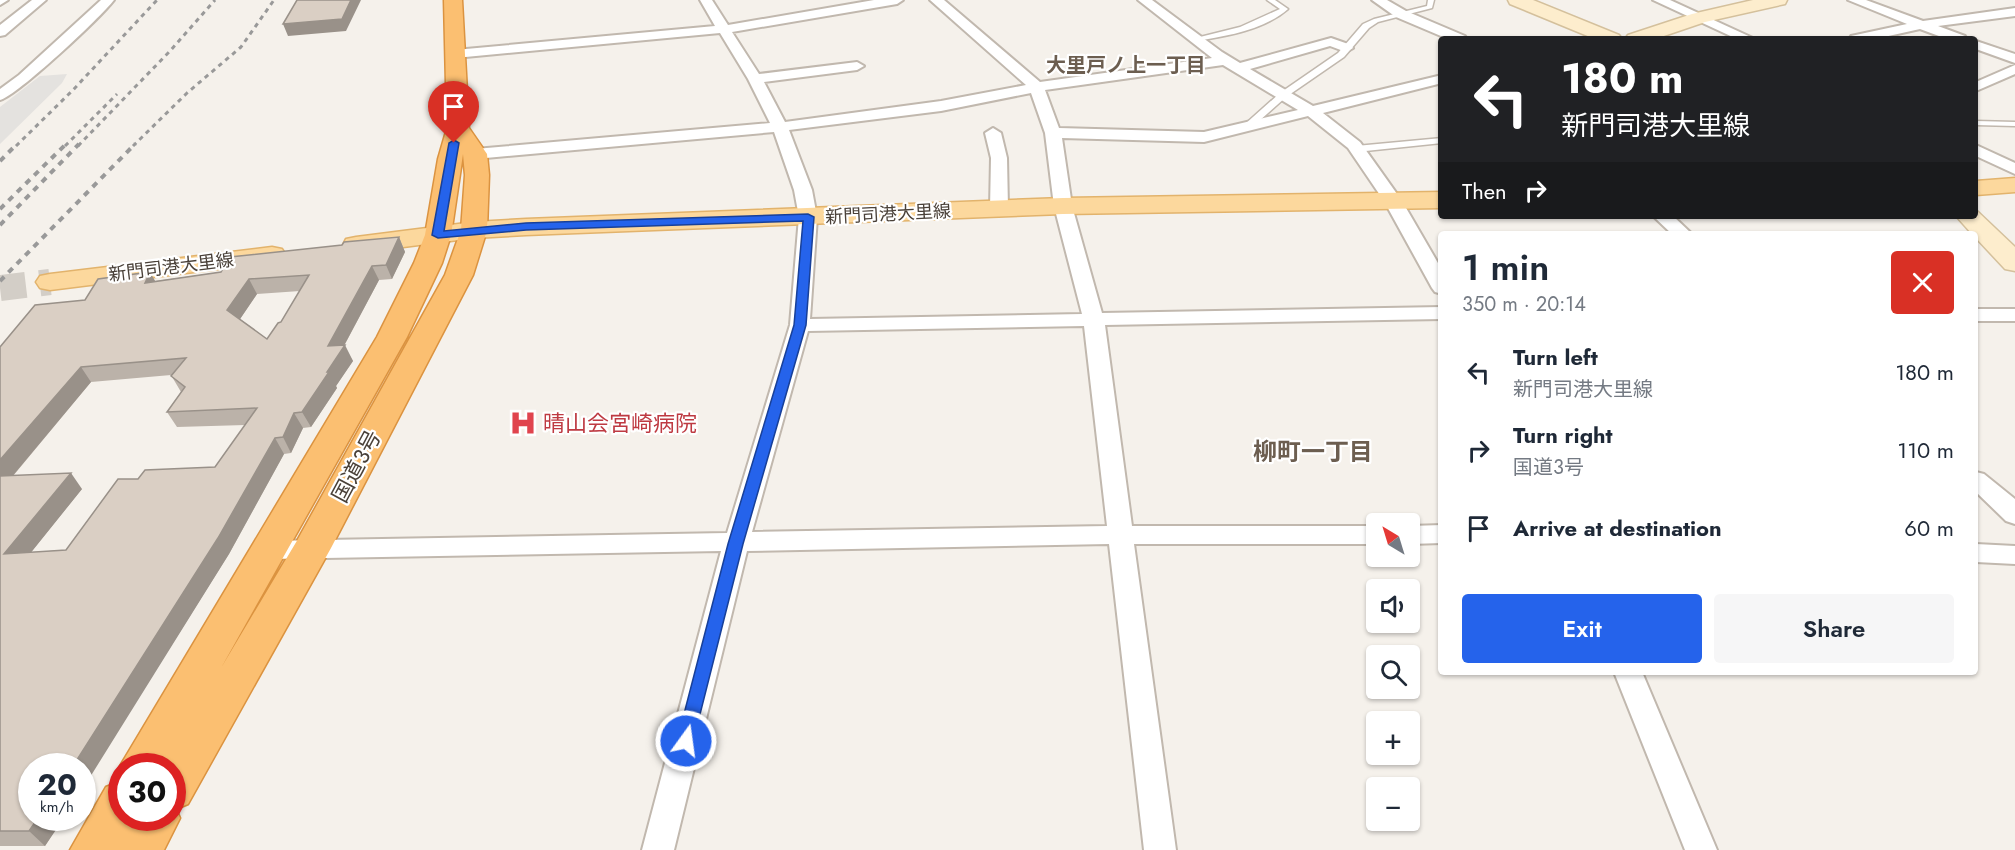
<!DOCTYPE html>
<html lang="en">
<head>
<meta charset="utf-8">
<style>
	body { margin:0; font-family:Jost,"Noto Sans JP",sans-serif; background:#f6f6f7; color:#1f2937; height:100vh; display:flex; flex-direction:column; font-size:22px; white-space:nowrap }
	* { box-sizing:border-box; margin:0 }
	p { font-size:20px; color:#747a83 }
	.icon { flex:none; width:33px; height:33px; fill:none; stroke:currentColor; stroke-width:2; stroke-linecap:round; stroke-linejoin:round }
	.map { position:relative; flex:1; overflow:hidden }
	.drawer { position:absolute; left:1438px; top:231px; width:540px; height:444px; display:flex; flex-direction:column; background:#fff; border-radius:6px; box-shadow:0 2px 4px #0004 }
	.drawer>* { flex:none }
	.hud { position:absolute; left:1438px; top:36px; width:540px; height:183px; border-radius:6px; box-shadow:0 2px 4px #0004; background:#202124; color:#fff; overflow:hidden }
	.needle { width:39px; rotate:322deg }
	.controls { position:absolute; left:1366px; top:513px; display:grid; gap:12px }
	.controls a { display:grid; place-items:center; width:54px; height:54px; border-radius:6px; background:#fff; box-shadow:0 2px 4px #0004; font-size:30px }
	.speed { position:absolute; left:18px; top:753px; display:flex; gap:12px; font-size:30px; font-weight:700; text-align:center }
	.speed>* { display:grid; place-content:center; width:78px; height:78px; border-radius:50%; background:#fff; box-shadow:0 2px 4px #0004; line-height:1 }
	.speed small { font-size:15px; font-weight:400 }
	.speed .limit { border:9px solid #d22; background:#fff; color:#111 }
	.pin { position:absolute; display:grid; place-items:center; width:51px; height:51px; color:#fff; margin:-62px -26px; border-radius:50% 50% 50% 0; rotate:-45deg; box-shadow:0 0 6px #0007 }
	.pin .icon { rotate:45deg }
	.me { position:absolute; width:66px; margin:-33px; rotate:14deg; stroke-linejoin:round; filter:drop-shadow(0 0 4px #0008) }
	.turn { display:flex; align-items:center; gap:21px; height:126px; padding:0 24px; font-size:27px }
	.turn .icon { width:78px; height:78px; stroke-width:2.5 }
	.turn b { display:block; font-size:42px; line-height:51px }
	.then { display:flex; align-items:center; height:57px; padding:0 24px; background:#0003; gap:12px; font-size:22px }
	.round { display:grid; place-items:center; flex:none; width:63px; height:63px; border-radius:6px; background:#f6f6f7 }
	.head { display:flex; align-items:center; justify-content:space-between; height:102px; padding:0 24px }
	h1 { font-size:36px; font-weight:600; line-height:45px }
	.primary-button { display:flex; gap:12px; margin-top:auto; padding:12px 24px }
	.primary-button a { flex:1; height:69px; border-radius:6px; background:#2563eb; color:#fff; font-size:24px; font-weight:600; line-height:69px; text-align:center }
	.primary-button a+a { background:#f6f6f7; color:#1f2937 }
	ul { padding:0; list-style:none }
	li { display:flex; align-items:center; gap:18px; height:78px; padding:0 24px }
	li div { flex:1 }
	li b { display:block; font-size:22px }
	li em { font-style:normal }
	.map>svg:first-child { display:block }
	.parking { fill:#e4e2df }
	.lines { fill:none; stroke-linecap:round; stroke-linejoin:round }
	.primary-tunnel { stroke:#d3cec7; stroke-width:26; stroke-dasharray:26 14; stroke-linecap:butt }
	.lane-casing { stroke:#c1b8ae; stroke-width:3 }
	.street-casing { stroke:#c1b8ae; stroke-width:4 }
	.secondary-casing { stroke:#d4c09c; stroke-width:3 }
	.primary-casing { stroke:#e2b36c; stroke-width:3 }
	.highway-casing { stroke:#db9340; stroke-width:3 }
	.lane { fill:#fff; fill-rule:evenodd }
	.street { fill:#fff; fill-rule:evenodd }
	.secondary { fill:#fdedcd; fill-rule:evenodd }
	.primary { fill:#fcd89d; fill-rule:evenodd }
	.highway { fill:#fbbf71; fill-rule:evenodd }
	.rail-far1 { stroke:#999; stroke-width:3; stroke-dasharray:4.5 4.5; stroke-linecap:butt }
	.rail { stroke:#999; stroke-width:4; stroke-dasharray:6 6; stroke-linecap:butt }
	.wall { fill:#bbb2a9; fill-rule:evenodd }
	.shaded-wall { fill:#999189 }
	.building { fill:#dacfc4; stroke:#999189; stroke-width:1.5; fill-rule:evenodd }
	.route { fill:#2563eb; stroke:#184099; stroke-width:1.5 }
	.labels { text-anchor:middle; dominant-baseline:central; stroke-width:4.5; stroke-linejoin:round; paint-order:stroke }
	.far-street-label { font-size:18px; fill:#4a4139; stroke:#fff }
	.far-neighbourhood-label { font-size:20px; font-weight:bold; fill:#6c5e50; stroke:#fff }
	.health-label { font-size:22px; fill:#be3a42; stroke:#fff; text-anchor:start }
	.street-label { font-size:22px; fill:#4a4139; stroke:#fff }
	.neighbourhood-label { font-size:24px; font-weight:bold; fill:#6c5e50; stroke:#fff }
</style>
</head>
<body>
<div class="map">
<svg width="2015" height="850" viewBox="0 0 2015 850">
	<rect width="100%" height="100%" fill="#f5f1eb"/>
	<path class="parking" d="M67,74L62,83L0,144V107L40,76Z"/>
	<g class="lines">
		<path class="primary-tunnel" d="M0,288L50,282"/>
		<defs>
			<path id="lane" d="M1267,0H1275L1288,9C1264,30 1227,36 1196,41L1192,39L1240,27L1280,9Z
				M1428,0H1434L1432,8L1378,22L1369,28L1344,57L1286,97L1250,129H1244V125L1280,93L1338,53L1363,24L1374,19L1427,6Z
				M1976,121L2015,122V126L1976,125Z
				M1442,138V143L1356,152L1352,149L1356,146Z"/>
			<path id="street" d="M0,0H8L0,5Z
				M32,0H46L5,35L0,36V25Z
				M101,0H114C101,17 17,96 0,100V89L19,75Z
				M700,0H712L728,25L874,0H903L897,4L732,32L759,74L857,62L864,66L857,70L764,82L785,122L941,101L1026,85L930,0H944L1040,82L1212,58L1138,0H1152L1222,52L1240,63L1331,38L1351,45L1353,48L1346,52L1330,46L1250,69L1313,106L1442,75V83L1323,113L1360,142L1402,201L1442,270V294L1435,292L1432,288L1384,201L1348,148L1308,116L1204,142L1062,138L1072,206L1102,313L1442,307V319L1105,325L1132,526H1377V544H1134L1176,850H1144L1109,544L747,551L674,850H642L721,551L268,559L259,557L255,550L259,543L268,541L727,533L790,325L799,217L794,190L774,132L475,159L467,154L475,149L770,123L748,79L720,33L455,58L448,54L455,50L715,26ZM1223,65L1298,110L1204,132L1059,128L1045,90ZM1031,93L1045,133L1054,206L1082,314L810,319L817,217L812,190L789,130L941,111ZM1084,326L1107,526L752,532L808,331Z
				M1372,0H1387L1406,11L1465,36L1467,39H1448L1396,17Z
				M1653,0H1670L1755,39H1737Z
				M1848,0H1866L1923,21L2015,8V16L1938,26L1965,36L1967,39H1947L1920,29L1875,39H1849L1851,36L1907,24Z
				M1976,41L2015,54V63L1976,49Z
				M2015,65V74L1976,91V82Z
				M993,128L1001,133L1007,158L1008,209L1005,213H993L990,209L991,158L985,133Z
				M1976,145L2015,163V174L1976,156Z
				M1653,216H1673L1692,234H1672Z
				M1976,309H2015V321H1976Z
				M1976,472L1984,474L2015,499V524L2006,521L1976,492Z
				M1442,525V543L1410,544V526Z
				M1976,544L2015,546V564L1976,562Z
				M1614,672H1642L1717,850H1685Z"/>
			<path id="secondary" d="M1508,0H1533L1619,35L1622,39H1595L1510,4Z
				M1753,0H1787L1785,4L1705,22L1655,39H1625L1628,35L1692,14Z
				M1976,210L2015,247V271L2005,269L1976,238V234H1972L1956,216H1976Z"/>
			<path id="primary" d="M2015,178V192L1976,195V181Z
				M1442,192V208L1063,214L526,235L474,238L356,253L346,251L343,245L346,239L356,237L474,222L526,219L1063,198Z
				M272,247L282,249L286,255L282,261L50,290L40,288L36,282L40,276L50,274Z"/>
			<path id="highway" d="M444,0H462L469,128L487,154L489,175L487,230L473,275L331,548L188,804L176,809L180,818L164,850H70L106,787L122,781V818H172V766H122V770L120,766L377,337L414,263L425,235L438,159L447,128ZM463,154L465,175L461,230L445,275L298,539L221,668L407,337L442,263L451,235Z"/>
		</defs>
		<use href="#lane" class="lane-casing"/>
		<use href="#street" class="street-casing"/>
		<use href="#secondary" class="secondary-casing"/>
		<use href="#primary" class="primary-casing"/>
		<use href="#highway" class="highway-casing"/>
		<use href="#lane" class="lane"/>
		<use href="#street" class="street"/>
		<use href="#secondary" class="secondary"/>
		<use href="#primary" class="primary"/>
		<use href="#highway" class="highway"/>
		<path class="rail-far1" d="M16,146L73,90L157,0
			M65,146L117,94
			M78,146L170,51L215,0
			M133,146L187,93L241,47L274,0"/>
		<path class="rail" d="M0,161L17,144
			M0,209L66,144
			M0,225L79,144
			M0,281L135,144"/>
	</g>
	<path class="wall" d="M399,237L405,252L392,279L379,280L344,346L353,361L336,386L337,388L311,427L303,428L291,453L284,454L229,554L45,846H0V347L85,300L155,281L221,272L342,245ZM300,291L281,322L267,339L240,319L257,294ZM171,375L181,392L167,412L177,427L245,425L215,467L138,479L66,550L31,552L82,489L13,476L91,382Z"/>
	<path class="shaded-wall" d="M351,0H361L346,31L288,36L283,24Z
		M399,237L405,252L392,279L386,265Z
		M372,266L379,280L339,355L345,345L353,361L336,386L337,388L311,427L302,412L327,372L328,346Z
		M150,272L158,286L145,283Z
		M249,279L257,294L236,325L227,310Z
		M81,367L91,382L0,491V460Z
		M294,413L303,428L291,453L283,437Z
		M275,438L284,454L229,554L82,790V766H73Z
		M71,473L82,489L17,570L4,554Z
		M38,818H64L45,846L29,831Z"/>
	<path class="building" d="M297,0H351L342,19L283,24Z
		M399,237L386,265L372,266L328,346L345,345L327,372H329L302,412L294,413L283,437L275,438L218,538L73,766H32V818H38L29,831H0V476L71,473L4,554L66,550L118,479H138L145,470L215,467L257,408L167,412L185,387L171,376L186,358L81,367L0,460V347L35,305L85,300L98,279L150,272L145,283L221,272L230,257L342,245L344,242ZM309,275L281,322L278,323L267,339L227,310L249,279Z"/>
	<path class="route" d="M454,140L459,143L444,231L526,223L808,214L814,217L806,325L743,544L692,746L686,748L679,746L677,741L728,544L794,325L803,221L526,230L438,238L432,235L449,143Z"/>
	<defs>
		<symbol id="hospital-bare" viewBox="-9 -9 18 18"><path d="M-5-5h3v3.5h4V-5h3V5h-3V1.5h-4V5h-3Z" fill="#e0444e" stroke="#fff" stroke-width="2.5" paint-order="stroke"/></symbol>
	</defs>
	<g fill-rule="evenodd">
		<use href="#hospital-bare" x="504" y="404" width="38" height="38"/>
	</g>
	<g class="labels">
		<g class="far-street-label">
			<text transform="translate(888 214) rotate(-3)">新門司港大里線</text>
			<text transform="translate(171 267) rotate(-7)">新門司港大里線</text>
		</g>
		<g class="far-neighbourhood-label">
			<text x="1126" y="65">大里戸ノ上一丁目</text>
		</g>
		<g class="health-label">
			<text x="543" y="423">晴山会宮崎病院</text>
		</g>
		<g class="street-label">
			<text transform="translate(356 466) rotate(-62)">国道3号</text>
		</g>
		<g class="neighbourhood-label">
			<text x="1313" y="451">柳町一丁目</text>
		</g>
	</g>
</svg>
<div class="controls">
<a><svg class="needle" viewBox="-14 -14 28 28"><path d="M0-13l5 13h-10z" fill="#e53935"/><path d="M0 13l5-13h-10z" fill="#747a83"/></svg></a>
<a><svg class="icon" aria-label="sound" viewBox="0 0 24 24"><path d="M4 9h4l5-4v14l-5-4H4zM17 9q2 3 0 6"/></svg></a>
<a><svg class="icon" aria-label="search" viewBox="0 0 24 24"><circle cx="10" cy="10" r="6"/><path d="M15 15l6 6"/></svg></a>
<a>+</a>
<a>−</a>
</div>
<div class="speed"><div>20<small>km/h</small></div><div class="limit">30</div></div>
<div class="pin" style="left:454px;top:143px;background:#d93025"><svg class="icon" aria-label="arrive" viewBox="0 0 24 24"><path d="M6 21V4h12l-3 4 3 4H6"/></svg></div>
<svg class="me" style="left:686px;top:741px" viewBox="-20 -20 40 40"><circle r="17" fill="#2563eb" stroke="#fff" stroke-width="3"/><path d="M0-11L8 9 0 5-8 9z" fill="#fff"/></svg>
<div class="hud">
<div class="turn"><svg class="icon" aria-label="left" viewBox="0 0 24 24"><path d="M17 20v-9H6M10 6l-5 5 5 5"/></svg><div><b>180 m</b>新門司港大里線</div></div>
<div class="then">Then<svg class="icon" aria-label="right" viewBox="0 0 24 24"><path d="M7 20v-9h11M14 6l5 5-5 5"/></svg></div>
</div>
<section class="drawer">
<div class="head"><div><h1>1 min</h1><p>350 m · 20:14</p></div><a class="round" style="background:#d93025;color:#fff"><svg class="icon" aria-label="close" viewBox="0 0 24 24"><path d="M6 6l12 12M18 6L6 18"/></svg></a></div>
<ul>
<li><svg class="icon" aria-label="left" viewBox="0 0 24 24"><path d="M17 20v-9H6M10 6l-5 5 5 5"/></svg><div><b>Turn left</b><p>新門司港大里線</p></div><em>180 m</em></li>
<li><svg class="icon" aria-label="right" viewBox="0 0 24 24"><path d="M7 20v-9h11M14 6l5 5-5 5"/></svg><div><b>Turn right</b><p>国道3号</p></div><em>110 m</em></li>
<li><svg class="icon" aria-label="arrive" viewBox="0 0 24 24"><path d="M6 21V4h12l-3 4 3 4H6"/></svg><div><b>Arrive at destination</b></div><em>60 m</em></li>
</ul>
<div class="primary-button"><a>Exit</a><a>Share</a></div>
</section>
</div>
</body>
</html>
